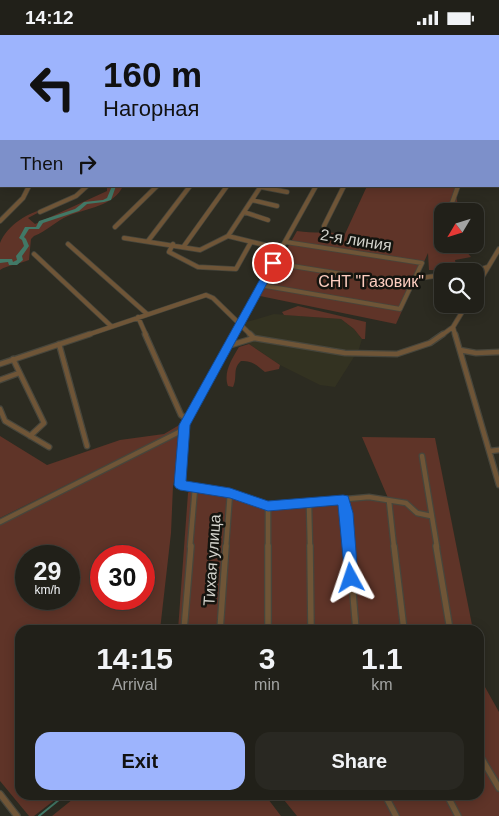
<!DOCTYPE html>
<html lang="en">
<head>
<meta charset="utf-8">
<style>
	body { margin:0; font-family:Helvetica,sans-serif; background:#292822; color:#f1f3f6; height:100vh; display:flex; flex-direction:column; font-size:19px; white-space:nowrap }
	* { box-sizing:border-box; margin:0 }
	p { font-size:16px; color:#a2a3a2 }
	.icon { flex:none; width:28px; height:28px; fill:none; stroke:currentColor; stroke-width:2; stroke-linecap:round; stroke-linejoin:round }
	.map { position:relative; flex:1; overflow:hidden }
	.details { position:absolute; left:15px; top:590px; width:469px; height:175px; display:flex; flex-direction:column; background:#212019; border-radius:15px; box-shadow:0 2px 12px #0003,0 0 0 1px #3e3e38 }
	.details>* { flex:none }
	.top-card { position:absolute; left:0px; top:0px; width:500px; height:152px; box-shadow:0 2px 12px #0003,0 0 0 1px #3e3e38; background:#9db4fd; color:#111; overflow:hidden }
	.needle { width:32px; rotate:232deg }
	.fabs { position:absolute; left:434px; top:168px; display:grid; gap:10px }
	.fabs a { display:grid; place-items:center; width:50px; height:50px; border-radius:10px; background:#212019; box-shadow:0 2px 12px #0003,0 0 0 1px #3e3e38; font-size:25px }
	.speed { position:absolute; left:15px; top:510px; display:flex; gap:10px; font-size:25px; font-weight:700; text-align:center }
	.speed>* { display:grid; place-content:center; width:65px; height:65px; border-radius:50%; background:#212019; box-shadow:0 2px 12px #0003,0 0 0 1px #3e3e38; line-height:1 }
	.speed small { font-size:12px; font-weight:400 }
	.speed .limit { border:8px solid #d22; background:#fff; color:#111 }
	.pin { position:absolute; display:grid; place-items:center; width:42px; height:42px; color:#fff; margin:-21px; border:2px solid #fff; border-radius:50%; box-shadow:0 1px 5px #0007 }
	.me { position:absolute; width:55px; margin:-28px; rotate:355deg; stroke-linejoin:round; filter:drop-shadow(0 0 4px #0008) }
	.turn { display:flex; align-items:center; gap:18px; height:105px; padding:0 20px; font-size:22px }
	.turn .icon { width:65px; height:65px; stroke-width:2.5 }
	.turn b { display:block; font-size:35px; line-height:42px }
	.then { display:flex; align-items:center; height:48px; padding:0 20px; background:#0003; gap:10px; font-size:19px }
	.eta { display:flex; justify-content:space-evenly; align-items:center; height:85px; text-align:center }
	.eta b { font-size:30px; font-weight:700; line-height:35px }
	.action { display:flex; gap:10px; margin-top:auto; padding:10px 20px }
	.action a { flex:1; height:58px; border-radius:15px; background:#9db4fd; color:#111; font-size:20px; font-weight:700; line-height:58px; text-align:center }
	.action a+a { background:#292822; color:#f1f3f6 }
	.status { display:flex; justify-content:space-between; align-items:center; height:35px; padding:0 25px; background:#212019; direction:ltr }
	.status svg { height:14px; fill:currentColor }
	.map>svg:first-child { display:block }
	.built { fill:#333221 }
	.green { fill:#5f3428; fill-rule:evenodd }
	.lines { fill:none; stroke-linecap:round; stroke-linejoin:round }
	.stream-far1 { stroke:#417866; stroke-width:1 }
	.stream { stroke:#417866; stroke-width:2 }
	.river { fill:#417866; fill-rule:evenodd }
	.minor-far3-casing { stroke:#47463c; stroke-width:4.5 }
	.minor-far2-casing { stroke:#47463c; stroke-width:5.5 }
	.minor-far1-casing { stroke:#47463c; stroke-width:7 }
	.minor-casing { stroke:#47463c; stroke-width:8 }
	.minor-far3 { stroke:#6f5537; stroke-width:2.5 }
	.minor-far2 { stroke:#6f5537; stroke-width:4 }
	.minor-far1 { stroke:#6f5537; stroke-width:4.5 }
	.minor { stroke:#6f5537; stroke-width:5.5 }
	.route { fill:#1a73e8; stroke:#114b97 }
	.labels { text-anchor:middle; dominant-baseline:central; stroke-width:5; stroke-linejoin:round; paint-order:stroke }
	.street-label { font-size:16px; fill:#d2d2cb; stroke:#14140f }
	.park-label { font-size:16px; fill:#fdcec0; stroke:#14140f }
</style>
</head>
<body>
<div class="status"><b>14:12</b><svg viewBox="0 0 49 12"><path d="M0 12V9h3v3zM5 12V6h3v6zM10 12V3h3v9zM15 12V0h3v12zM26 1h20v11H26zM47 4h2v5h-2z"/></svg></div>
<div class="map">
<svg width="499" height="781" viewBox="0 0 499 781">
	<rect width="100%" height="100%" fill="#2c2b21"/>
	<path class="built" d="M274,279L341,284L354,294L362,304L359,314L335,352L320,350L280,330L243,305L254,303L240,289Z"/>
	<path class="green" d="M0,0H196L1,1L0,26Z
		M107,151H123C114,171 87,173 68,181C56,186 47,196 34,201L31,204L29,225C20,229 7,230 0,235C0,227 0,215 0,208C7,190 29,177 47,173L28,183L35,189L107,156Z
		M367,151H458L456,160L459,176H442V209H460L471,222L455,225L457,236L429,235L428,218L396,289L260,261L297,196C314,199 328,196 345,199Z
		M298,271L366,287L365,304H362L354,294L341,284L284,280L282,277Z
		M249,309L280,330L279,334L265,337C256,330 253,326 241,326C232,334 238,342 233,352L228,351C223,337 232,324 239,312Z
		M181,389V393L0,483V401L47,430L120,405L164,399Z
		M178,400L181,402V417L173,451L171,498L160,595H20V760H61L34,781H29L0,746V490ZM26,521H69V564H26ZM101,521H144V564H101Z
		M362,402L435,403L473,595H178L188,458L193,451L226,452L267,468L343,462L388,463Z
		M479,623L485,652L499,677V781H297L280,760H479Z
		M78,760H265L281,781H52Z"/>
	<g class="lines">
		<path class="stream-far1" d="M446,1H451
			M452,1L458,0"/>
		<path class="stream" d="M39,781L65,760"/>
		<path class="river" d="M393,0H397V1H393Z
			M112,151H116L111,165L104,167L87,169L79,176L43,188L39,194H29L24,202L26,204L29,211L22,221L23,225L17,230H9L8,227L0,228V224H12L13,227L17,225L16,221L24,211L22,205L19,203L25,192H36L39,186L75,174L84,167L103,165L107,163Z"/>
		<defs>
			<path id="minor-far3" d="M205,1L213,0"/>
			<path id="minor-far2" d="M0,142L1,138
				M261,152L287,157
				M252,165L277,171
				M452,168L458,151
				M40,177L76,161L87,151
				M244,177L268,185
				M0,186L23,163L29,151
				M324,191L344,151
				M115,192L157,151
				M228,201L261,151
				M124,203L200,215L228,201L281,214
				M148,206L190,151
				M68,209L147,279
				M173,209L169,217L198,232L236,234L251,207
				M184,211L227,151
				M34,219L111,291
				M273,228L411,250
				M475,236L488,232
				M414,244L442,240
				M260,250L400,274L422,228L286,207
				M475,254L499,214
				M138,282L146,300
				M87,300L206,260L213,263L251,300
				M233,300L316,151
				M442,300L453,292
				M455,300L453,292L467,269"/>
			<path id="minor-far1" d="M145,299L181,380L187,384
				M234,299L184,389L180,450L230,458L268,471L369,462L406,468L417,478L431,481
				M250,299L254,303L345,318L397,319L430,308L443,299
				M455,299L499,450
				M59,309L87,411
				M228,311L254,303
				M460,315L476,318L499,317
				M13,324L44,388L30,401
				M0,329L90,299
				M0,345L19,338
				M0,374L5,386L49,412
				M490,416L499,415
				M422,421L437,512
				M343,465L349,512
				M389,466L394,512
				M307,467L309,471L310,512
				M268,471V512
				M0,487L183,395
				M190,512L195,453
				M226,512L230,458"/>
			<path id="minor" d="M268,511V595
				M310,511L311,595
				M349,511L356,595
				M394,511L404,595
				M436,511L450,595
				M184,595L191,511
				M220,595L226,511
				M479,719L499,753
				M0,759L17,781
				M385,760L396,781
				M447,760L458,781"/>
		</defs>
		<use href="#minor-far3" class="minor-far3-casing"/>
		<use href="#minor-far2" class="minor-far2-casing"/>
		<use href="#minor-far1" class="minor-far1-casing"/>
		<use href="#minor" class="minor-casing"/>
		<use href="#minor-far3" class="minor-far3"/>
		<use href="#minor-far2" class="minor-far2"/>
		<use href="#minor-far1" class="minor-far1"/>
		<use href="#minor" class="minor"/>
	</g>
	<path class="route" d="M273,225L278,228L190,390L186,446L230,453L268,466L343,460L348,461L353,478L358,543L356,547L351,549L347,547L345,543L338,470L268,476L230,463L180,455L176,453L174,450L179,390L269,228Z"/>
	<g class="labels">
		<g class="street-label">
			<text transform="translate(356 205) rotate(9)">2-я линия</text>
			<text transform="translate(212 525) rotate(-86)">Тихая улица</text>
		</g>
		<g class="park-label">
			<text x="371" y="246">СНТ "Газовик"</text>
		</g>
	</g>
</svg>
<div class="fabs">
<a><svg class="needle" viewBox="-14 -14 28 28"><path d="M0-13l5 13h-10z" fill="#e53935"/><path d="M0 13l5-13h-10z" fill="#a2a3a2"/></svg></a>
<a><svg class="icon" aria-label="search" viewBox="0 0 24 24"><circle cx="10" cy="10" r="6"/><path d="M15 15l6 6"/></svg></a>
</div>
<div class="speed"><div>29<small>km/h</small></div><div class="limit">30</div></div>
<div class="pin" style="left:273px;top:228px;background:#d93025"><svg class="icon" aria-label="arrive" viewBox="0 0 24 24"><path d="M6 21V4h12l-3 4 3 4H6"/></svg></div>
<svg class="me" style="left:351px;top:543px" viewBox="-20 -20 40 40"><path d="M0-17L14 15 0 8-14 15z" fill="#1a73e8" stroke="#fff" stroke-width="4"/></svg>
<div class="top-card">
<div class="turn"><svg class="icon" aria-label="left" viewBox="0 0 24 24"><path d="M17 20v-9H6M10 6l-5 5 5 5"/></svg><div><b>160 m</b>Нагорная</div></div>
<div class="then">Then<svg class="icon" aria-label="right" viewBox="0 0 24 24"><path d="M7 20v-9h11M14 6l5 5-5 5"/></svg></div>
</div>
<section class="details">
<div class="eta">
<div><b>14:15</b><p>Arrival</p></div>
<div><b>3</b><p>min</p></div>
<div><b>1.1</b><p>km</p></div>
</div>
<div class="action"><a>Exit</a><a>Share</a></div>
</section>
</div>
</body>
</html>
